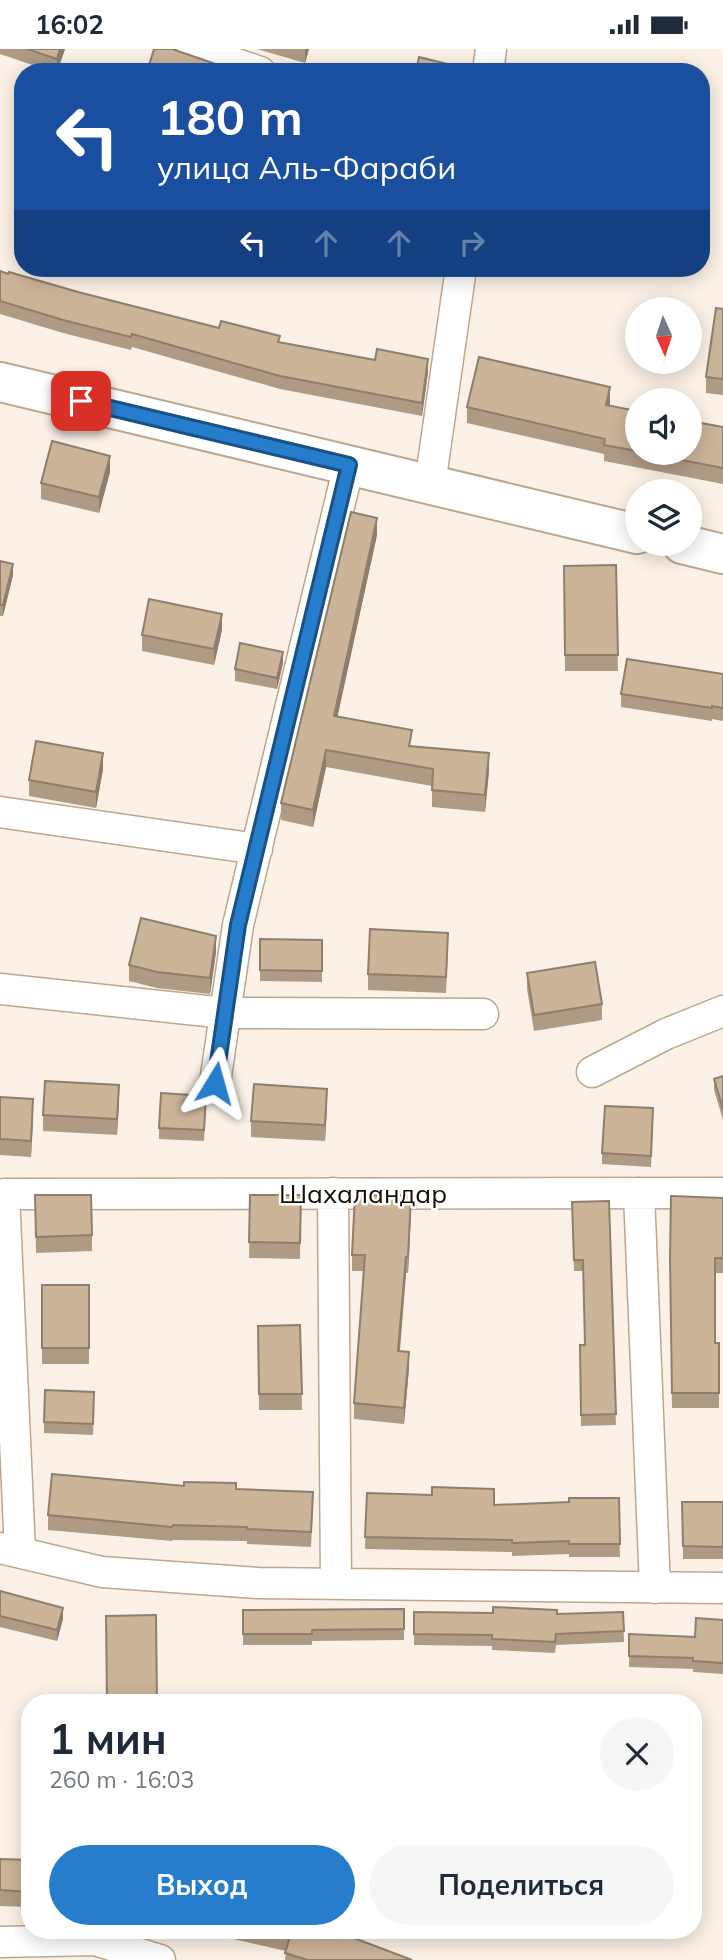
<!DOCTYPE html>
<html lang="ru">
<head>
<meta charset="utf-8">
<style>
	body { margin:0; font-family:Mulish,sans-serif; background:#f6f6f7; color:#1f2937; height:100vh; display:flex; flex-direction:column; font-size:26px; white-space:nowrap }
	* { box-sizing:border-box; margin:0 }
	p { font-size:23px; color:#747a83 }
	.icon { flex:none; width:38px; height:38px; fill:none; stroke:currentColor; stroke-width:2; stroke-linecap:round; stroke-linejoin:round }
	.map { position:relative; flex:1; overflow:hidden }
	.drawer { position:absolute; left:21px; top:1645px; width:681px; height:245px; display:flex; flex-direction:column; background:#fff; border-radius:28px; box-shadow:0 4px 18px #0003 }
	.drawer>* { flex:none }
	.top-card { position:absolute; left:14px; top:14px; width:696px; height:214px; border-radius:28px; box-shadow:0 4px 18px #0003; background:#1a4fa0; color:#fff; overflow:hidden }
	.needle { width:46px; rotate:177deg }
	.tools { position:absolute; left:625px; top:248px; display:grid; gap:14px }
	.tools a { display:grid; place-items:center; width:77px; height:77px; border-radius:50%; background:#fff; box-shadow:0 4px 18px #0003; font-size:35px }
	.pin { position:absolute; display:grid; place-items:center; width:60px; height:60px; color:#fff; margin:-30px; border-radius:14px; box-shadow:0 4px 10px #0006 }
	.me { position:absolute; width:77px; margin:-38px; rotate:8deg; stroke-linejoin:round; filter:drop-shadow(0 0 5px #0008) }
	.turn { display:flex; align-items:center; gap:24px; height:147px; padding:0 28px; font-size:32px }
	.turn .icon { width:91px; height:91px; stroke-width:2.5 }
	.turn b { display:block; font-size:49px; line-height:60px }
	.lanes { display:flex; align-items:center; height:66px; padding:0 28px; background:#0003; justify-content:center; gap:35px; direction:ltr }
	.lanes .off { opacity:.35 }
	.round { display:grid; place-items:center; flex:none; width:74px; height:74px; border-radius:37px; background:#f6f6f7 }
	.head { display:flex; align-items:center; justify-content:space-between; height:119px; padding:0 28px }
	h1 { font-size:42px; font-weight:700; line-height:52px }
	.primary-button { display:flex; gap:14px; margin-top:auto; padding:14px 28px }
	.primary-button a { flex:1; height:80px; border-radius:42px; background:#267dcb; color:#fff; font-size:28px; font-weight:700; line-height:80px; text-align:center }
	.primary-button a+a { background:#f6f6f7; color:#1f2937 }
	.status { display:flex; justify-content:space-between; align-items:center; height:49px; padding:0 35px; background:#fff; direction:ltr }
	.status svg { height:19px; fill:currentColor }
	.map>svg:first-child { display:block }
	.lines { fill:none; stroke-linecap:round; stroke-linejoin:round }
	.minor-casing { stroke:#bea68c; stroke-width:33 }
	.major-casing { stroke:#bea68c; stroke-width:42 }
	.minor { stroke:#fff; stroke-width:30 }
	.major { stroke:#fff; stroke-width:38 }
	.wall { fill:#af9b84 }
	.shaded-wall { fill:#8f7e6b }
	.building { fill:#ccb499; stroke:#8f7e6b; stroke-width:2 }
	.route-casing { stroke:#195184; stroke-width:18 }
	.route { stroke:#267dcb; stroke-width:12 }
	.labels { text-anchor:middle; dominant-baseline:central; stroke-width:5; stroke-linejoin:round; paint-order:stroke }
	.street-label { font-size:26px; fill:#160e05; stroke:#fff }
</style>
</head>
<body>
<div class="status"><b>16:02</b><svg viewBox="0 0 49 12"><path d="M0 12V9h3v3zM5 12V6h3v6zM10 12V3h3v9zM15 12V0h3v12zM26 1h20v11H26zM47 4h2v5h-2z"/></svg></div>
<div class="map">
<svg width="723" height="1911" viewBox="0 0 723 1911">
	<rect width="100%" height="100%" fill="#fbf1e6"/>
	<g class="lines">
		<defs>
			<path id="minor" d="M193,0L260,23
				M488,23L491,0
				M430,435L461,219
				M0,763L257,800
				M0,940L225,964L483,965
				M592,1023L666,985L723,962
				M215,1034L238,876L349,416
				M333,1144L336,1535
				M639,1144L655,1539
				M0,1499L102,1523L258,1534L723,1539
				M20,1503L4,1145L723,1144
				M0,1893L95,1891L160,1911"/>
			<path id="major" d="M0,333L637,485
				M682,495L723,505"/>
		</defs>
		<use href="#minor" class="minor-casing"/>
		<use href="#major" class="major-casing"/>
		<use href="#minor" class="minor"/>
		<use href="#major" class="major"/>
	</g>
	<path class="wall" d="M0,0H65L57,23H53L0,5Z
		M257,0H309L305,14Z
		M0,222L8,225L219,279L280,293L428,323L422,367L280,340L132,298L131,301L63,284L0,265Z
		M723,260V346L706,344V328Z
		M610,354L609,357L637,362V404H690L723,378V435L604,412V405L467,374V358Z
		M110,423L99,464L41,450V434Z
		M377,486L337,667L412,697L489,722L485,763L432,758V737L326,718L313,778L281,771V754Z
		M0,512L13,526L3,567H0Z
		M616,516L618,622H565L564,517Z
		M222,581L214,616L142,602V586Z
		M283,614L277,640L235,632V620Z
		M723,625V672L712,670V672L621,658V645Z
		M103,720L96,759L29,747V731Z
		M260,890L322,891V933L260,932Z
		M448,900L446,944L368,941V925Z
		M216,903L210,945L157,939L129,932V916Z
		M527,924L602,955V971L534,982L527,940Z
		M723,1027V1071L714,1041V1030Z
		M0,1048L33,1066L31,1108L0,1106Z
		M119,1052L117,1086L43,1082V1066Z
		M327,1055L325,1092L251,1088V1072Z
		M206,1058L204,1092L159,1090V1079Z
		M653,1070L651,1118L602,1115V1104Z
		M35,1146L92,1186V1202L36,1204Z
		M250,1146H301L300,1210L249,1209Z
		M723,1149V1224H715V1294H719V1359H672L670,1223Z
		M609,1152L616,1376L581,1377L580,1296H585L583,1222H574L572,1153Z
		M411,1162L408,1224H406L400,1302L409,1319L404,1375L354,1370V1354L364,1222H352V1206Z
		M42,1236H89V1315H42Z
		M300,1276L302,1361H259L258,1277Z
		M94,1354L93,1386L44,1384V1373Z
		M184,1437L236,1440L313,1458L311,1498L247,1495V1492L173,1491L172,1492L48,1481V1466Z
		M367,1444L494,1456L569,1453L619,1449L620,1508H569V1505L512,1507V1503L365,1500Z
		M682,1453H723V1510H683Z
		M0,1542L63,1570L57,1592L0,1578Z
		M404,1560V1591L312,1592V1596H243V1561Z
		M414,1563L557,1565L623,1563L624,1593L556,1596L555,1604L492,1601V1597L414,1596Z
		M723,1571V1625L693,1623V1620L629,1618V1607L695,1588Z
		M0,1810L30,1811V1858L0,1857Z
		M193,1881H333L412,1911H285L286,1902Z"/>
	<path class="shaded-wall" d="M60,0H65L57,23V10Z
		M305,0H309L305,14Z
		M428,310V323L422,367V354Z
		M610,338V354L606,372V356Z
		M110,407V423L99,464V448Z
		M377,469V486L334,684V667Z
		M13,515V526L3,567V556Z
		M222,565V581L214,616V600Z
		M283,603V614L277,640V629Z
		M326,701V718L313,778V761Z
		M103,704V720L96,759V743Z
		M489,704V722L485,763V746Z
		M216,887V903L210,945V929Z
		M119,1036V1052L117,1086V1070Z
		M327,1040V1055L325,1092V1076Z
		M33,1050V1066L31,1108V1092Z
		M411,1146V1162L408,1224V1208Z
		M406,1208V1224L398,1318V1302Z
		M409,1303V1319L404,1375V1359Z
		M63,1559V1570L57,1592V1581Z"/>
	<path class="building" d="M27,0H60L57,10Z
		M154,0H172L239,23H147Z
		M419,8L460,18L459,23H416Z
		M0,222L8,225L9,223L78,243L219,279L221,272L280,287L278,293L375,311L377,300L428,310L422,354L280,327L132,285L131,288L63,271L0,252Z
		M716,259L723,260V330L706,328Z
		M479,308L610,338L606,356L637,362V402L604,396L605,390L467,358Z
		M690,372L723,378V419L646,404H690Z
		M52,392L110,407L99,448L41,434Z
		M351,463L377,469L334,667L412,681L409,697L489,704L485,746L432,741L433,720L326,701L313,761L281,754Z
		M0,512L13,515L3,556H0Z
		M616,516L618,606H565L564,517Z
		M149,550L222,565L214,600L142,586Z
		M240,594L283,603L277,629L235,620Z
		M627,610L723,625V659L712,657V659L621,645Z
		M36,692L103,704L96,743L29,731Z
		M141,869L216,887L210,929L157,923L129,916Z
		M370,880L448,884L446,928L368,925Z
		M260,890L322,891V922L260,921Z
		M595,913L602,955L534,966L527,924Z
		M723,1027V1060L714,1030Z
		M45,1032L119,1036L117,1070L43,1066Z
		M254,1035L327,1040L325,1076L251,1072Z
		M161,1044L206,1047L204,1081L159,1079Z
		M0,1048L33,1050L31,1092L0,1090Z
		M605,1057L653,1059L651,1107L602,1104Z
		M35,1146H91L92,1186L36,1188Z
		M250,1146H301L300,1194L249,1193Z
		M355,1146H411L408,1208H406L398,1302L409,1303L404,1359L354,1354L365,1206H352Z
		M671,1147L723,1149V1209H715V1294H719V1344H672L670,1208Z
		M609,1152L616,1365L581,1366L580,1296H585L583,1211H574L572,1153Z
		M42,1236H89V1299H42Z
		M300,1276L302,1345H259L258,1277Z
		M45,1341L94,1343L93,1375L44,1373Z
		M52,1425L184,1437V1433L236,1434V1440L313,1443L311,1483L247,1480V1478L173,1476L172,1478L48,1466Z
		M432,1438L494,1440V1456L569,1453V1449H619L620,1495H569V1492L512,1494V1491L365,1488L367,1444L432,1446Z
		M682,1453H723V1498L683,1497Z
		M0,1542L63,1559L57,1581L0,1567Z
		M493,1558L557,1561V1565L623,1563L624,1582L556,1585L555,1593L492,1590V1586L414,1585V1563L493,1564Z
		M404,1560V1580L312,1581V1585H243V1561Z
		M156,1566L157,1654H107L106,1567Z
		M696,1569L723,1571V1614L693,1612V1609L629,1607V1585L695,1588Z
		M0,1810L30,1811V1843L0,1841Z
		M261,1881H333L412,1911H308L285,1904L290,1888Z"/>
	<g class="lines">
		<defs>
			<path id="route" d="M81,352L349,416L238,876L215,1034"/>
		</defs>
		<use href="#route" class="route-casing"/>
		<use href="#route" class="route"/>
	</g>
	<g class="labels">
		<g class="street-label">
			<text x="363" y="1144">Шахаландар</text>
		</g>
	</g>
</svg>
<div class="tools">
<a><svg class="needle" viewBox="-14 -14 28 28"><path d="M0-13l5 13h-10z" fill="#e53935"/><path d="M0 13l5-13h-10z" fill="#747a83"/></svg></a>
<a><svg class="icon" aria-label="sound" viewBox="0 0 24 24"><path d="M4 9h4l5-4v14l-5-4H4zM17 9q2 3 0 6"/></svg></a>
<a><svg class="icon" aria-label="layers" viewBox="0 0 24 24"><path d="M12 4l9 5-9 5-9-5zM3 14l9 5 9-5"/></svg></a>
</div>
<div class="pin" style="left:81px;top:352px;background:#d93025"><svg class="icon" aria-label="arrive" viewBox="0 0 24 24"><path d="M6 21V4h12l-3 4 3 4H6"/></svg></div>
<svg class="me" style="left:215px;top:1034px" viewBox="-20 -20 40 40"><path d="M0-17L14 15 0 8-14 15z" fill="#267dcb" stroke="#fff" stroke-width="4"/></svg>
<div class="top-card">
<div class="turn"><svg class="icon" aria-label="left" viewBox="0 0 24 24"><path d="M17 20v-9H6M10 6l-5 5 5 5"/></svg><div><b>180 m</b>улица Аль-Фараби</div></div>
<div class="lanes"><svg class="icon" aria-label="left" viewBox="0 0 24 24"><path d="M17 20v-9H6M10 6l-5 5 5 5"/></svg><svg class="icon off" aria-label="ahead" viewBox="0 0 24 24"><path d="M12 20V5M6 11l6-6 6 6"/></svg><svg class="icon off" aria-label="ahead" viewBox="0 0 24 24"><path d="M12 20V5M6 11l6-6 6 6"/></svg><svg class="icon off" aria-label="right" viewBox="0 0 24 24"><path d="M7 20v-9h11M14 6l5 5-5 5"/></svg></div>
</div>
<section class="drawer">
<div class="head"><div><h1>1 мин</h1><p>260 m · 16:03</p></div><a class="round"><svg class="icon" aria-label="close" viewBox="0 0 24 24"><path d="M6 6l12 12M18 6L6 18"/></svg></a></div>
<div class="primary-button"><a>Выход</a><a>Поделиться</a></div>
</section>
</div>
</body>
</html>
